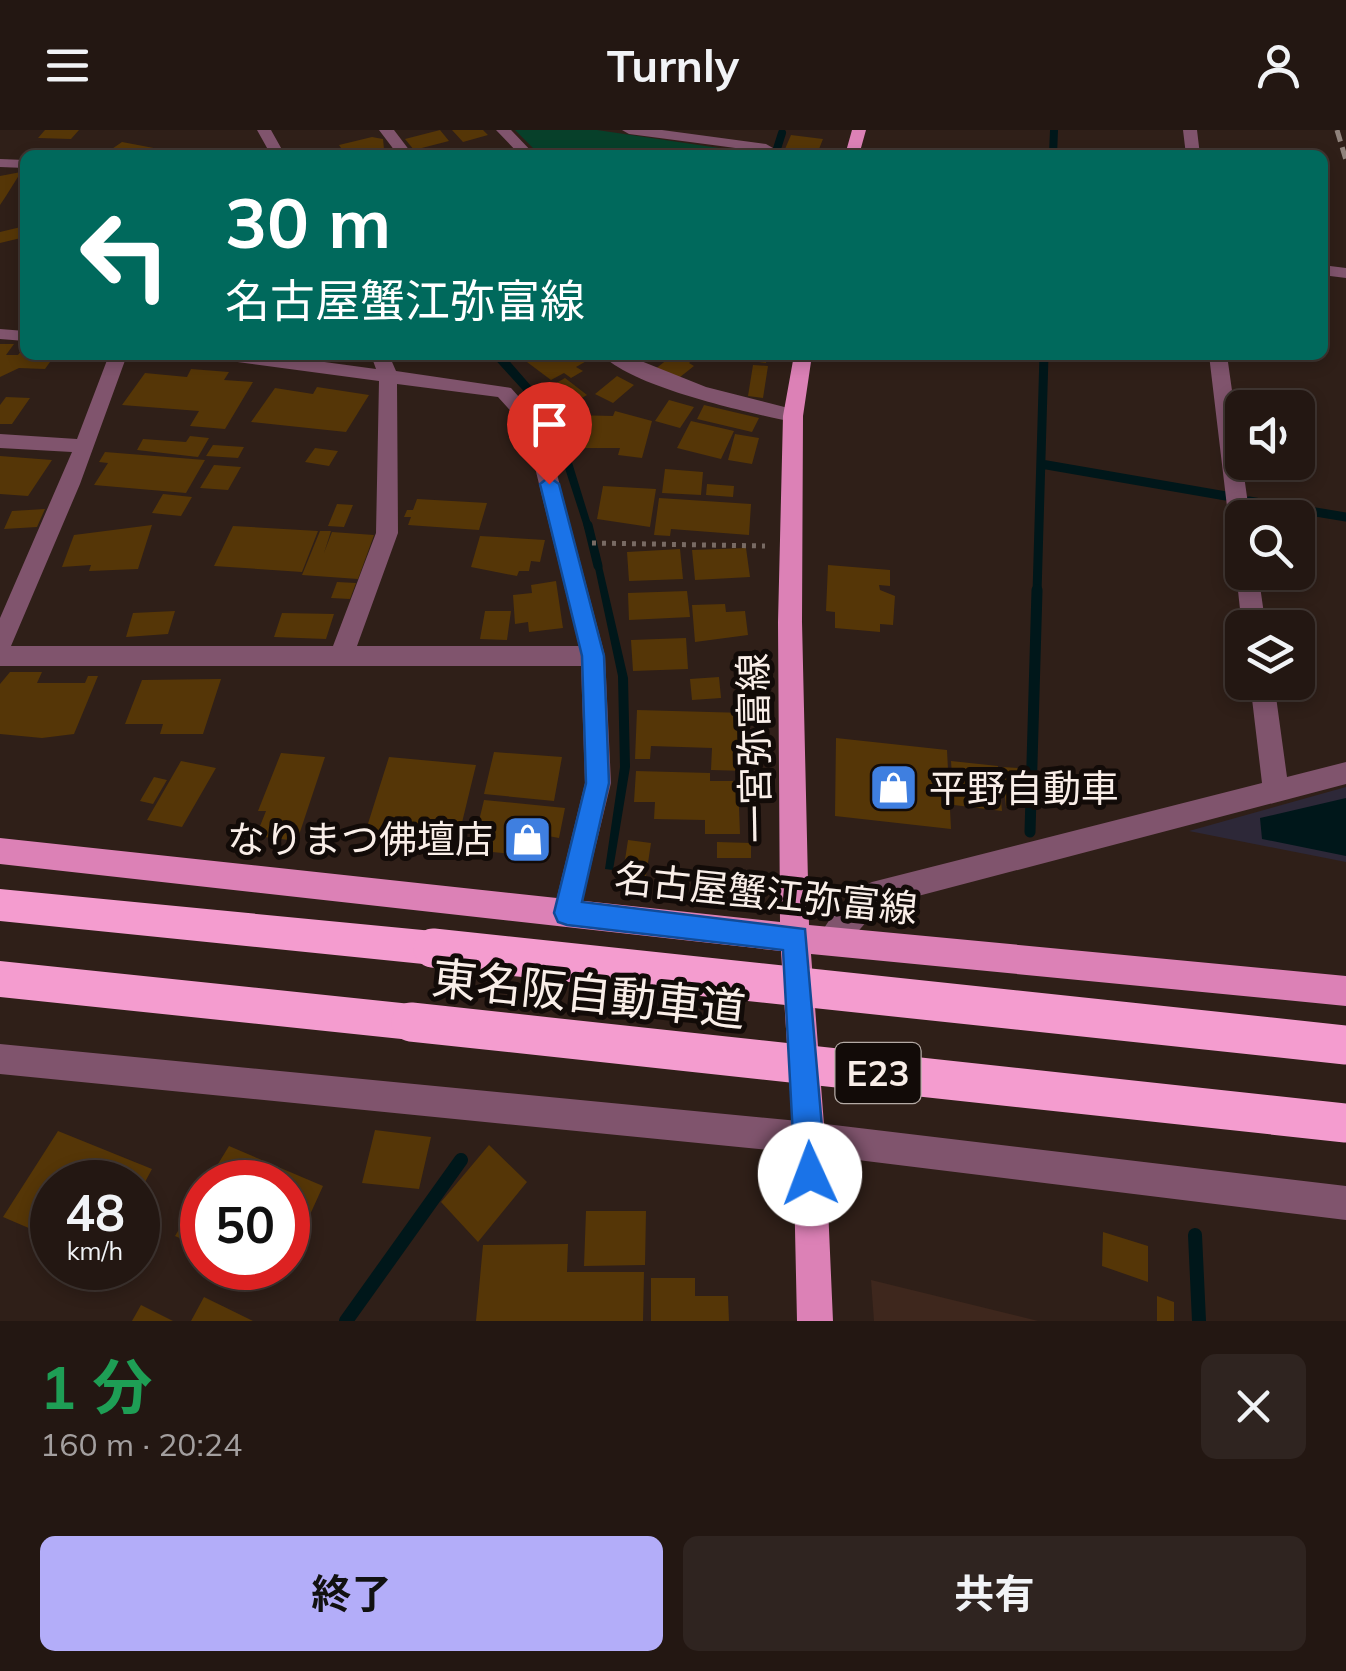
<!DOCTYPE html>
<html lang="ja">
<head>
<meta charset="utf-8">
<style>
	body { margin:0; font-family:Mulish,"Noto Sans JP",sans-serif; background:#2f2420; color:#f1f3f6; height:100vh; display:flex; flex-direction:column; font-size:38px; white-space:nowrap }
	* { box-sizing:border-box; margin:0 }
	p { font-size:32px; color:#a39f9f }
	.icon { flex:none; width:55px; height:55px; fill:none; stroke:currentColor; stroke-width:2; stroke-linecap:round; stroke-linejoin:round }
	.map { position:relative; height:1191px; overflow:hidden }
	.sheet { display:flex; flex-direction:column; background:#231712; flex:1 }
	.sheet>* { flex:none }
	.top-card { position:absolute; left:20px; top:20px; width:1308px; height:210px; border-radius:15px; box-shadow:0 5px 15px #0003,0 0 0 2px #403632; background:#00695c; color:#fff; overflow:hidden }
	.fabs { position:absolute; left:1225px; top:260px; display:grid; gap:20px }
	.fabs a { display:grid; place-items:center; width:90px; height:90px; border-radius:15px; background:#231712; box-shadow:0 5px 15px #0003,0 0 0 2px #403632; font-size:50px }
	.speed { position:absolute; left:30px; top:1030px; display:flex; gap:20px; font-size:50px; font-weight:700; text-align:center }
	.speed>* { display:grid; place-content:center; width:130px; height:130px; border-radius:50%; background:#231712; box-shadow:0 5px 15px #0003,0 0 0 2px #403632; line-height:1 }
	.speed small { font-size:25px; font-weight:400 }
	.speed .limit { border:15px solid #d22; background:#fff; color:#111 }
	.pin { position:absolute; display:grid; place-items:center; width:85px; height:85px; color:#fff; margin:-102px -42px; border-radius:50% 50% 50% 0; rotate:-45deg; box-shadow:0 0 10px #0007 }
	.pin .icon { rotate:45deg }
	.me { position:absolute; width:110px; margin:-55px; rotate:358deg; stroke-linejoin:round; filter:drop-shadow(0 0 8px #0008) }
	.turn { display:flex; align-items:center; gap:35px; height:210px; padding:0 40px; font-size:45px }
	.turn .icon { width:130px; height:130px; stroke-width:2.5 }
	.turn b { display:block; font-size:70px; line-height:85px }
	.round { display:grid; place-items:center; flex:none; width:105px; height:105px; border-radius:15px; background:#2f2420 }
	.head { display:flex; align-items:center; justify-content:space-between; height:170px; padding:0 40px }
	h1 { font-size:60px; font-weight:700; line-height:75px; color:#1e9e55 }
	.primary-button { display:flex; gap:20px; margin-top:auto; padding:20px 40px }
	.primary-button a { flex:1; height:115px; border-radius:15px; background:#b3adf9; color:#111; font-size:40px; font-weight:700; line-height:115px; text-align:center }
	.primary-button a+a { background:#2f2420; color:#f1f3f6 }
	header { display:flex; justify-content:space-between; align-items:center; height:130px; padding:0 40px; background:#231712; font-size:45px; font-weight:700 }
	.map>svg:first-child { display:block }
	.built { fill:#3e271d }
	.industrial { fill:#2d2838 }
	.green { fill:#07402a }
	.water { fill:#00171a }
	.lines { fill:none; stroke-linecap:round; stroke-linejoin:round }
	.stream-far3 { stroke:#00171a; stroke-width:8 }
	.stream-far2 { stroke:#00171a; stroke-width:9 }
	.stream-far1 { stroke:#00171a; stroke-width:11 }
	.stream { stroke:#00171a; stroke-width:14 }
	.building { fill:#553607 }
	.path-far1 { stroke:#786a63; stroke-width:5; stroke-dasharray:4 6; stroke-linecap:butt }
	.path { stroke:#786a63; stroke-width:8; stroke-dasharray:6 10; stroke-linecap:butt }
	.minor { fill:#80546d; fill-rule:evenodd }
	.major { fill:#dc81b6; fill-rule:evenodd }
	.highway { fill:#f49ccf; fill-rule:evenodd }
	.rail { stroke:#90837c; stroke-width:5; stroke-dasharray:12 6; stroke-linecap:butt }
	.highway-bridge { stroke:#f49ccf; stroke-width:39 }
	.route { fill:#1a73e8; stroke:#114b97; stroke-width:2.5 }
	.labels { text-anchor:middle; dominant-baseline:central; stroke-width:10; stroke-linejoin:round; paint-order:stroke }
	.shield { fill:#120b08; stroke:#b4aaa5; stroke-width:2.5 }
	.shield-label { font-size:35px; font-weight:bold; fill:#f9eee8 }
	.street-label { font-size:38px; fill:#f9eee8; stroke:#120b08 }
	.poi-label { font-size:38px; fill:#f9eee8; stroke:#120b08; text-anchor:start }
	.near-street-label { font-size:45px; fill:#f9eee8; stroke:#120b08 }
</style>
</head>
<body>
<header><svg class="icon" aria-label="menu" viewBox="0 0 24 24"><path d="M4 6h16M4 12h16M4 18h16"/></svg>Turnly<svg class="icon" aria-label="person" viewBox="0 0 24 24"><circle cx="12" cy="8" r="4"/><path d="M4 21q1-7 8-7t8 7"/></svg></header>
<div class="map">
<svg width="1346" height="1191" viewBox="0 0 1346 1191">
	<rect width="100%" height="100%" fill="#2f1f18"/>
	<path class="built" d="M871,1150L1038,1191H874Z"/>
	<path class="industrial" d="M1346,657V732L1189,701Z"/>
	<path class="green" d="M515,0H597L753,23L540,25Z"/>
	<path class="water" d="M491,225H504L558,287L595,407L587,406L549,289Z
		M599,423L628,548L630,637L613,740L605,739L620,637L618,546L592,424Z
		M1346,668V726L1262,709L1260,688Z"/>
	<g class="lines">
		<path class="stream-far3" d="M775,25L782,3
			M1053,25L1054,0"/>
		<path class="stream-far2" d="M1041,334L1226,366
			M1249,371L1346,387
			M588,395L598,436
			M1037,463L1044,225"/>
		<path class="stream-far1" d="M1030,702L1037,460"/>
		<path class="stream" d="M1195,1105L1199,1191
			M346,1191L461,1030"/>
	</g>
	<path class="building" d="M45,0H79L71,9L38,8Z
		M440,0L449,11L414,20L405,9Z
		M452,0H483L488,5L463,12Z
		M791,5L823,9L819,19H785Z
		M372,7L383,9L384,19L334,25L343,21L339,15Z
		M122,12L159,19L178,25H103Z
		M21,42L6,66L0,75V46Z
		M25,96V107L0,113V102Z
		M0,214H14L6,225H18L25,216V225H55L45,239L19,238L0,247Z
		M539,225H584L590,229L576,237L583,241L571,248L564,243L551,250L527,232Z
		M673,225H699L689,233L694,236L675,251L654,240Z
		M707,225H767L766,233Z
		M753,235L768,236L763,268L748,266Z
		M191,239L229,242L224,250L253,252L225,299L190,296L199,281L122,275L145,243L187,247Z
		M617,246L634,255L613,273L595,264Z
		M565,248L587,265L559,281L548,272L557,267L546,259Z
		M317,257L369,265L346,302L251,292L275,258L313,264Z
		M6,267L30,268L12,294H0V275Z
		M669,270L694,277L680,298L655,291Z
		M704,275L759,288L752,302L697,289Z
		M615,281L652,291L642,328L618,325L620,318H583L585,312L574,311L576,303L565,302L571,285L613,286Z
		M691,291L734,301L721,329L677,318Z
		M735,304L759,308L752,334L728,330Z
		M190,306L209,308L198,327L137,320L143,309L186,312Z
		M213,315L244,317L238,328L206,326Z
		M315,318L338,321L329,336L305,332Z
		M105,322L205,330L186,363L94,355L108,333L99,332Z
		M0,326L52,330L28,366L0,364Z
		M214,335L241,337L228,360L200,358Z
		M665,339L703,342L701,365L662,363Z
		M707,354L734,356L733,367L706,365Z
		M603,356L656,359L650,397L597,389Z
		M163,364L192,367L181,386L152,383Z
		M659,368L751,374L749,405L671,399L670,406L654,405Z
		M417,369L487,373L479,400L408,395L411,387H404L407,380H413Z
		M337,374L353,375L344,397L328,396Z
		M45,379L37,397L4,399L12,381Z
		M152,395L138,439L89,441L91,435L62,437L74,405Z
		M233,396L318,401L302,442L214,436Z
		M320,401H331L324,423L332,402L374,405L358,449L302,445Z
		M480,406L545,410L540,432L531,431L529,441H519L517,446L471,437Z
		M746,418L750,447L695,450L692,420Z
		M680,419L683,449L629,451L627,422Z
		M828,435L890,440V456L879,455L880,460L895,466L893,495L880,494V502L835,498V482L826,481Z
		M556,451L563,498L529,502L528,492L515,494L513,465L532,463L531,455Z
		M337,452L356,453L350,469L331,468Z
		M687,461L690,487L629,490L628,463Z
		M725,474L726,482L745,481L748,505L695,512L692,475Z
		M175,481L168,504L126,507L133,483Z
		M485,481H511L507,510L480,509Z
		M282,483L334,484L326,509L274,507Z
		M686,508L688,539L633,541L631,510Z
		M10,542H42L37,553H85L88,546H98L74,604L42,608L0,604V554Z
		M719,547L721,568L692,570L690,549Z
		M221,549L203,604H160L163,594H125L142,550Z
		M637,580L746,583L748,641L711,640L712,618L651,616L650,629H635Z
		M836,608L947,620L951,699L835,686Z
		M494,622L562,627L554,671L484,664Z
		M281,623L325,627L297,711L256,706L266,681H258Z
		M389,627L476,635L458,709L366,700Z
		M181,631L216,638L182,697L147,690Z
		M951,631L998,636L1002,681L954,675Z
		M1002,637L1019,638L1016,678L1006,677Z
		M636,641L710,643V651H738L740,704H705V690L654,689L655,672H634Z
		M154,647L167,650L153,674L140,671Z
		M484,670L565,678L559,708L548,706L544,727L472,720Z
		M628,710L651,713L646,746L623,743Z
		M717,712L751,713V728H717Z
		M375,1000L431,1007L419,1059L362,1053Z
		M58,1001L152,1039L138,1065V1052H52V1108L3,1087Z
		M489,1015L527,1052L478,1112L441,1072Z
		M229,1016L323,1056L288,1133V1052H207Z
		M202,1061V1118L175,1106Z
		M586,1081H646L645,1135L584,1136Z
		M1103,1102L1148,1116V1152L1102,1136Z
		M568,1114L567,1142H644L643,1191H476L483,1115Z
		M245,1138H285L278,1152Z
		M651,1148H695V1166H728L729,1191H651Z
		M1157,1166L1174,1172V1191H1157Z
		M204,1167L253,1191H191Z
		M141,1175L173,1191H132Z"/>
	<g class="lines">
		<path class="path-far1" d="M592,413L765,416"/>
		<path class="path" d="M853,1063L854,1044"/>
		<path class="minor" d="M257,0H271L285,25H271Z
			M379,0H394L413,25H398Z
			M496,0H511L535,25H520Z
			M622,0H662L766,14L773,18L766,22L629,4Z
			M1183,0H1197L1200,25H1186Z
			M0,29L25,30V38L0,37Z
			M1322,135L1346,138V148L1322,145Z
			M0,199L25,201V211L0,209Z
			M109,225H127L80,354L11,516H333L376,403L379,251L230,231L221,225H273L376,239L371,225H389L396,241L511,258L544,295L605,526L611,653L577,793L567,797L557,793L553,783L585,653L581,536H0V488L72,322L0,318V304L77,309ZM397,254L498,267L525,297L579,516H357L398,403Z
			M602,225H626L706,257L800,281L803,286L793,292C746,282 635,258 602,225Z
			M1209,225H1227L1250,388H1242V418L1231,410Z
			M1242,435V442H1258L1266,498H1242L1236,442Z
			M1250,552H1274L1287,647L1346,632V654L880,776L842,820L832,824L822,820L818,810C826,790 852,760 872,752L1262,653Z
			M0,914L809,992L1346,1056V1090L809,1024L0,944Z"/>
		<path class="major" d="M852,0H866L859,25H845Z
			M794,225H812L803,286L802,492L809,795L1346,846V876L811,824L825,1008L833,1191H797L793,1008L781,821L0,734V708L780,792L778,492L783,286Z"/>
		<path class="highway" d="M0,759L433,801L445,806L450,818L445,830L433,835L0,791Z
			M0,831L411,874L424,879L429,892L424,905L411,910L0,867Z"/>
		<path class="rail" d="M1337,0L1346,30"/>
		<path class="highway-bridge" d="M433,818L1346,915
			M411,892L1346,993"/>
	</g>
	<path class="route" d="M549,347L559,354L604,526L609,653L582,772L805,799L826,1044L821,1055L810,1060L800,1055L795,1044L783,820L567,795L558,792L554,783L586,653L582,526L540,354Z"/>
	<defs>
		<symbol id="shop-square" viewBox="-11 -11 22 22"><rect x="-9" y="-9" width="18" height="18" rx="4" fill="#3f7fe0" stroke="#120b08"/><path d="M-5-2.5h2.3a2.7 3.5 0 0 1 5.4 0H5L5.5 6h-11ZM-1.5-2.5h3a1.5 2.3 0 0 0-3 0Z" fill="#fff"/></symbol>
	</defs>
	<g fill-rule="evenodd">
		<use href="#shop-square" x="866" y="630" width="55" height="55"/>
		<use href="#shop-square" x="500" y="682" width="55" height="55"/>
	</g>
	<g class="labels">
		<rect class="shield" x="835.5" y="913" width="85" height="60" rx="8"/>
		<g class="shield-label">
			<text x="878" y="943">E23</text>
		</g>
		<g class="street-label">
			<text transform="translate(754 618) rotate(-91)">一宮弥富線</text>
			<text transform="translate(766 763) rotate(6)">名古屋蟹江弥富線</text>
		</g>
		<g class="poi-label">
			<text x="929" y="658">平野自動車</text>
			<text x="493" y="709" text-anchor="end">なりまつ佛壇店</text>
		</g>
		<g class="near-street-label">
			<text transform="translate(589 863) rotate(6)">東名阪自動車道</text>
		</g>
	</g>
</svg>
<div class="fabs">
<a><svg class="icon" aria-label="sound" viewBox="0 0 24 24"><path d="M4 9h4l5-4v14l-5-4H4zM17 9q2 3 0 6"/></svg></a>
<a><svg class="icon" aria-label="search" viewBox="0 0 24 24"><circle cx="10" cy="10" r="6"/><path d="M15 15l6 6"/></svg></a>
<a><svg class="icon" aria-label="layers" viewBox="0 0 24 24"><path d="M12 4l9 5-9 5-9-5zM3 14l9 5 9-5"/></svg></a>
</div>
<div class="speed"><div>48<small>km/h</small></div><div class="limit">50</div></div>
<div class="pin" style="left:549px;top:354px;background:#d93025"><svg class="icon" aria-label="arrive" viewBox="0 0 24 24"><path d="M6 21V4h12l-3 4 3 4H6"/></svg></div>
<svg class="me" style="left:810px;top:1044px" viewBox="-20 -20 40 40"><circle r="19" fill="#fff"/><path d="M0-13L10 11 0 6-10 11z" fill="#1a73e8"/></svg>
<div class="top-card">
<div class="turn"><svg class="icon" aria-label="left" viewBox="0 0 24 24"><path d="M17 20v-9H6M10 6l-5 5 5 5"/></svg><div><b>30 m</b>名古屋蟹江弥富線</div></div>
</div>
</div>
<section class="sheet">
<div class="head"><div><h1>1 分</h1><p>160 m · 20:24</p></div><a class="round"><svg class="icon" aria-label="close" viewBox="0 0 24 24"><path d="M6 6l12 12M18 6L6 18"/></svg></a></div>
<div class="primary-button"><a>終了</a><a>共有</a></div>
</section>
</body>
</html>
